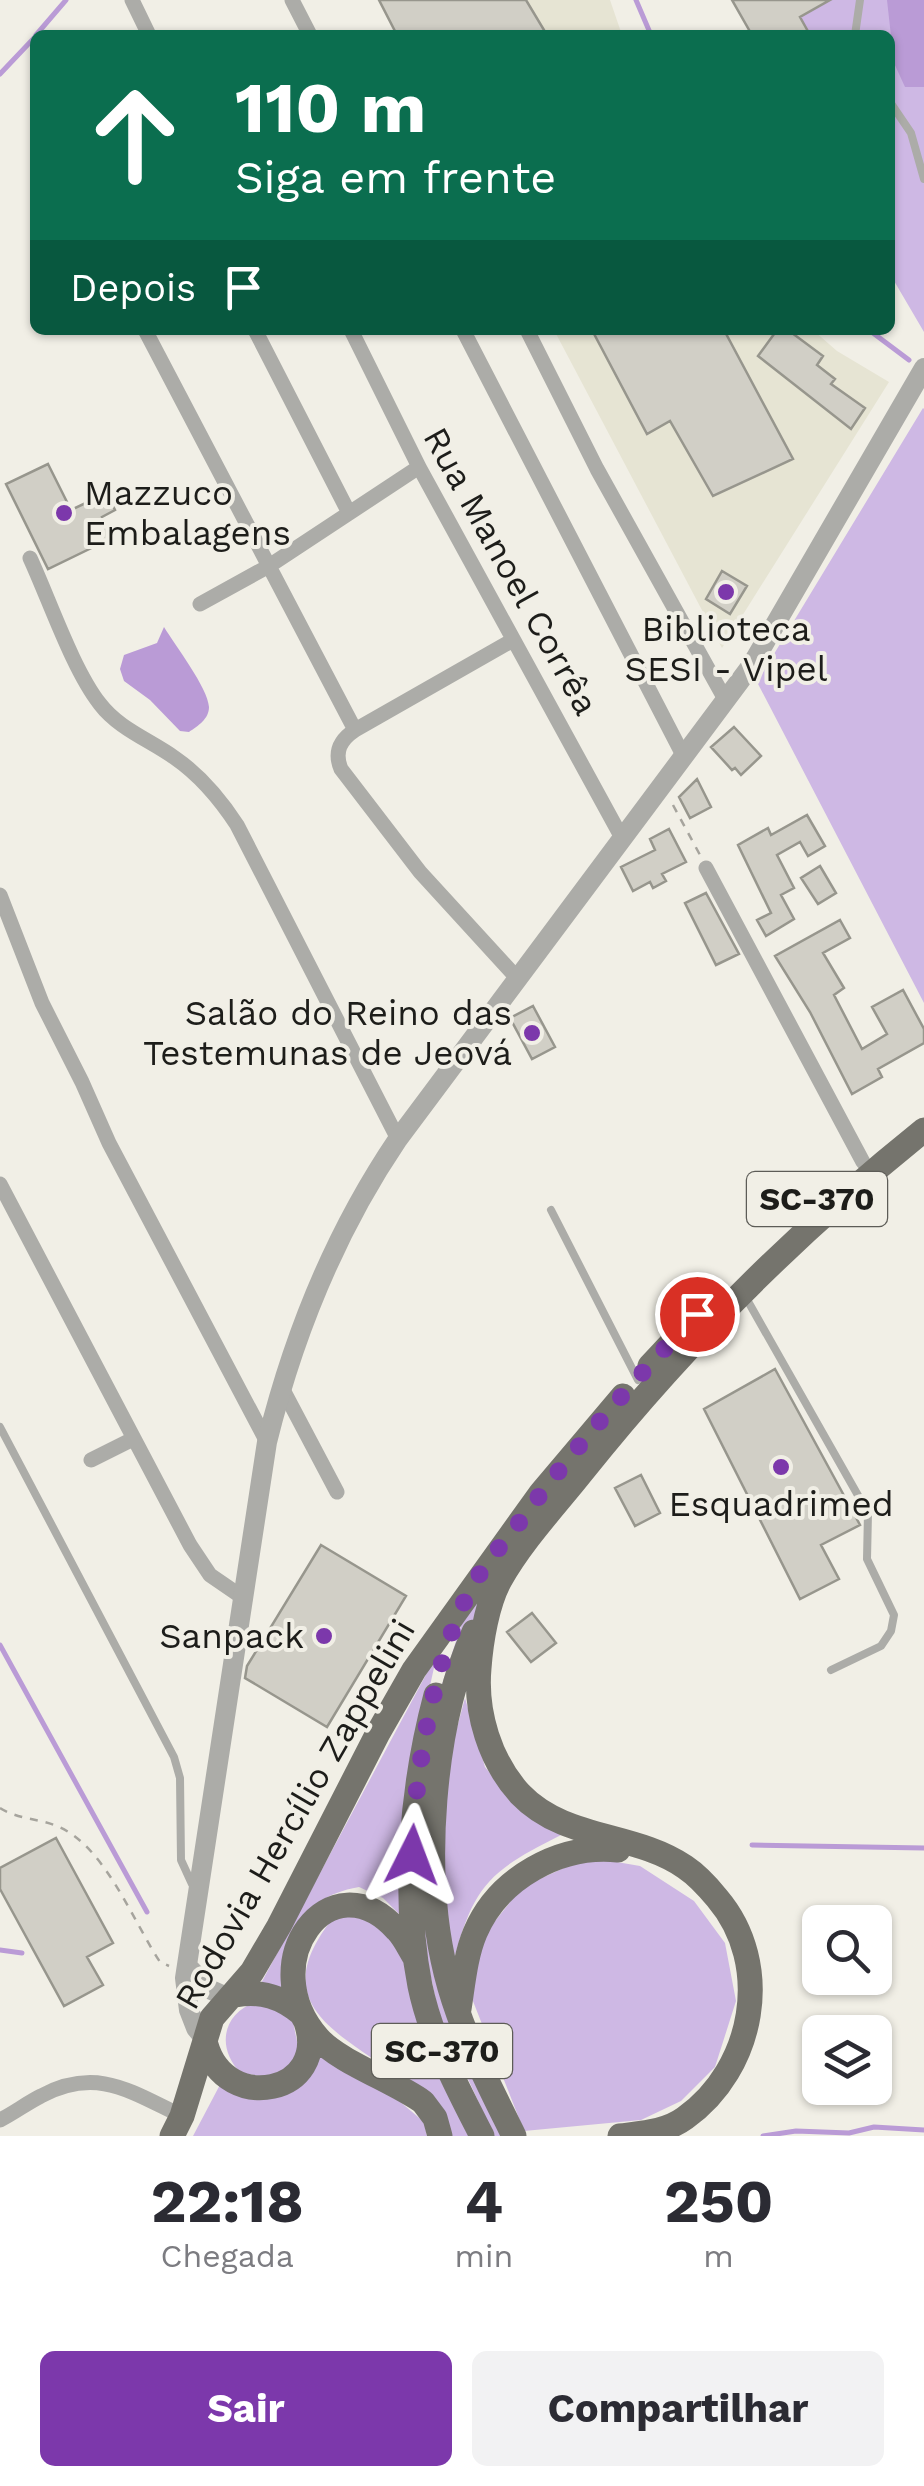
<!DOCTYPE html>
<html lang="pt">
<head>
<meta charset="utf-8">
<style>
	body { margin:0; font-family:"Work Sans",sans-serif; background:#f2f2f3; color:#2b2b33; height:100vh; display:flex; flex-direction:column; font-size:38px; white-space:nowrap }
	* { box-sizing:border-box; margin:0 }
	p { font-size:32px; color:#7c7c81 }
	.icon { flex:none; width:55px; height:55px; fill:none; stroke:currentColor; stroke-width:2; stroke-linecap:round; stroke-linejoin:round }
	.map { position:relative; height:2136px; overflow:hidden }
	.details { display:flex; flex-direction:column; background:#fff; flex:1 }
	.details>* { flex:none }
	.guide { position:absolute; left:30px; top:30px; width:865px; height:305px; border-radius:15px; box-shadow:0 2px 8px #0004; background:#0b6e4f; color:#fff; overflow:hidden }
	.controls { position:absolute; left:802px; top:1905px; display:grid; gap:20px }
	.controls a { display:grid; place-items:center; width:90px; height:90px; border-radius:15px; background:#fff; box-shadow:0 2px 8px #0004; font-size:50px }
	.pin { position:absolute; display:grid; place-items:center; width:85px; height:85px; color:#fff; margin:-42px; border:5px solid #fff; border-radius:50%; box-shadow:0 2px 10px #0007 }
	.me { position:absolute; width:110px; margin:-55px; rotate:3deg; stroke-linejoin:round; filter:drop-shadow(0 0 8px #0008) }
	.turn { display:flex; align-items:center; gap:35px; height:210px; padding:0 40px; font-size:45px }
	.turn .icon { width:130px; height:130px; stroke-width:2.5 }
	.turn b { display:block; font-size:70px; line-height:85px }
	.then { display:flex; align-items:center; height:95px; padding:0 40px; background:#0003; gap:20px; font-size:38px }
	.eta { display:flex; justify-content:space-evenly; align-items:center; height:170px; text-align:center }
	.eta b { font-size:60px; font-weight:700; line-height:70px }
	.primary-button { display:flex; gap:20px; margin-top:auto; padding:20px 40px }
	.primary-button a { flex:1; height:115px; border-radius:15px; background:#7c38ab; color:#fff; font-size:40px; font-weight:700; line-height:115px; text-align:center }
	.primary-button a+a { background:#f2f2f3; color:#2b2b33 }
	.map>svg:first-child { display:block }
	.built { fill:#e6e4d3 }
	.green { fill:#ceb8e4 }
	.water { fill:#ba9bd6 }
	.lines { fill:none; stroke-linecap:round; stroke-linejoin:round }
	.stream { stroke:#ba9bd6; stroke-width:5 }
	.building { fill:#d1cfc6; stroke:#97968d; stroke-width:2.5 }
	.path { stroke:#a6a49d; stroke-width:2.5; stroke-dasharray:8 8; stroke-linecap:butt }
	.service { stroke:#acaca8; stroke-width:8 }
	.minor { stroke:#acaca8; stroke-width:15 }
	.tertiary { stroke:#acaca8; stroke-width:20 }
	.primary { stroke:#75746d; stroke-width:25 }
	.route { stroke:#7c38ab; stroke-width:18; stroke-dasharray:0 32.4 }
	.poi-dot { fill:#7c38ab; stroke:#f1efe6; stroke-width:4 }
	.labels { text-anchor:middle; dominant-baseline:central; stroke-width:8; stroke-linejoin:round; paint-order:stroke }
	.shield { fill:#f1efe6; stroke:#5d5c57; stroke-width:2.5 }
	.shield-label { font-size:32px; font-weight:bold; fill:#1d1d1a }
	.poi-label { font-size:35px; fill:#1d1d1a; stroke:#f1efe6 }
	.street-label { font-size:35px; fill:#1d1d1a; stroke:#f1efe6 }
</style>
</head>
<body>
<div class="map">
<svg width="924" height="2136" viewBox="0 0 924 2136">
	<rect width="100%" height="100%" fill="#f1efe6"/>
	<path class="built" d="M379,0H610L622,35H397Z
		M554,330H813L837,351L889,382L722,648Z"/>
	<path class="green" d="M732,0H924V332L890,274V35H752Z
		M923,408L924,409V1003L757,682Z
		M506,1553L433,1764L451,2013L506,2136H494L439,2015L421,1931L437,1700L466,1610Z
		M437,1654L413,1763L407,1922L383,1898L359,1887C292,1899 292,1942 287,1998L258,1989Z
		M465,1698L485,1767L517,1806L561,1835C487,1872 473,1886 452,1967L445,1917V1830L448,1761Z
		M588,1857L640,1866L694,1901L725,1943L736,2001L715,2067L681,2101L641,2120L524,2131L469,1991L484,1935L522,1887Z
		M358,1916L384,1926L406,1953L472,2136H446C440,2123 435,2104 426,2094C418,2085 403,2079 393,2072C328,2028 269,1999 333,1918Z
		M259,2001L291,2012L300,2056L275,2078L241,2073C215,2047 223,2011 259,2001Z
		M313,2046L398,2100L424,2122L427,2136H193L223,2079L256,2099Z"/>
	<path class="water" d="M887,0H924V87H905L894,63Z
		M164,627C175,645 208,688 209,707C209,719 198,726 189,732L180,731L150,700L124,681L120,669L124,655L157,643Z"/>
	<g class="lines">
		<path class="stream" d="M636,0L651,35
			M36,35L66,0
			M0,74L35,37
			M869,330L909,360
			M0,1645L147,1912
			M752,1845L924,1848
			M0,1950L22,1953
			M763,2136L796,2131L849,2133L874,2127L924,2130"/>
	</g>
	<path class="building" d="M379,0H526L547,35H397Z
		M732,0H830L800,17L810,35H752Z
		M592,330H724L793,459L713,496L670,421L647,434Z
		M777,330H788L823,356L817,365L835,379L831,384L865,408L851,429L758,356Z
		M48,464L71,510L107,493L115,510L102,517L112,538L48,569L6,484Z
		M722,571L747,586L730,614L706,599Z
		M734,727L761,756L741,775L735,768L732,770L711,747Z
		M697,779L711,807L690,818L679,797Z
		M807,815L825,846L808,856L800,842L777,855L794,888L781,895L794,919L766,936L757,920L771,913L738,845L768,828L771,835Z
		M669,829L686,862L662,874L666,881L653,888L650,882L633,891L621,867L655,850L650,839Z
		M820,866L836,893L818,904L801,878Z
		M706,893L739,954L716,965L685,903Z
		M840,920L850,938L823,953L844,988L834,995L862,1049L887,1034L872,1007L903,990L924,1029V1043L878,1069L882,1077L852,1094L810,1012L775,956Z
		M533,1006L555,1047L532,1059L510,1018Z
		M775,1369L860,1525L821,1545L839,1579L800,1599L704,1409Z
		M641,1475L660,1513L635,1526L615,1488Z
		M321,1545L406,1596L327,1727L245,1678L247,1666Z
		M532,1613L556,1643L531,1662L507,1632Z
		M56,1838L113,1943L87,1957L103,1985L64,2006L0,1889V1868Z"/>
	<g class="lines">
		<path class="path" d="M673,805L700,855
			M0,1808C19,1820 39,1818 59,1827C105,1847 133,1921 160,1962L169,1966"/>
		<path class="service" d="M855,35L860,0
			M890,102L911,133L924,179
			M551,1210L638,1380
			M745,1296L868,1513L867,1559L894,1615L891,1631L881,1646L831,1670
			M0,1427L174,1757L180,1778L181,1860L192,1884"/>
		<path class="minor" d="M132,0L149,35
			M292,0L310,35
			M145,330L355,730C340,740 334,752 341,769L420,872L517,978
			M255,330L349,513
			M351,330L419,467L622,838
			M463,330L684,757
			M527,330L597,469L726,701
			M30,558C49,599 73,670 100,704C119,729 150,740 175,758C201,776 220,799 237,825L398,1139
			M200,604L269,566L419,467
			M355,730L513,640
			M706,868L863,1162
			M0,895L42,1003L82,1082L109,1143L267,1442
			M0,1184L190,1545L210,1575L245,1599
			M281,1386L337,1492
			M91,1460L133,1439
			M0,2120C14,2113 27,2103 41,2096C97,2066 131,2092 182,2116"/>
		<path class="tertiary" d="M187,1966L209,1989L229,1998
			M206,2040L196,2028L189,2010L185,1978L267,1442C294,1333 335,1232 398,1139L751,666L924,368"/>
		<path class="primary" d="M650,1366L708,1304
			M474,1632C432,1726 421,1872 446,1973C460,2030 488,2083 514,2136
			M436,1695C412,1785 402,1895 420,1986C431,2039 458,2089 482,2136
			M414,1956C409,1948 404,1937 397,1930C330,1856 252,1963 318,2038C339,2062 394,2081 423,2102L435,2118L440,2136
			M235,1995C261,1990 282,1997 302,2014
			M459,2009C463,1984 465,1957 475,1933C498,1878 560,1844 618,1850
			M206,2045C226,2115 330,2093 306,2022
			M172,2136L182,2116L212,2018L252,1972L279,1926L378,1733L414,1670L541,1493L623,1396
			M620,2136C642,2133 666,2132 685,2118C754,2069 774,1965 717,1898C708,1887 697,1875 685,1867C634,1832 565,1841 520,1794C490,1761 475,1713 479,1668C481,1641 487,1604 500,1580C522,1541 555,1506 582,1472C683,1345 798,1231 924,1130"/>
	</g>
	<g class="lines">
		<path class="route" d="M412,1855C414,1776 435,1651 474,1583C488,1559 508,1538 524,1516C577,1445 636,1378 697,1314"/>
	</g>
	<g class="poi-dot">
		<circle cx="64" cy="513" r="10"/>
		<circle cx="726" cy="592" r="10"/>
		<circle cx="532" cy="1033" r="10"/>
		<circle cx="781" cy="1467" r="10"/>
		<circle cx="324" cy="1636" r="10"/>
	</g>
	<g class="labels">
		<g class="shield">
			<rect x="747" y="1172" width="140" height="54" rx="8"/>
			<rect x="372" y="2024" width="140" height="54" rx="8"/>
		</g>
		<g class="shield-label">
			<text x="817" y="1199">SC-370</text>
			<text x="442" y="2051">SC-370</text>
		</g>
		<g class="poi-label">
			<text x="84" y="493" text-anchor="start">Mazzuco<tspan x="84" dy="40">Embalagens</tspan></text>
			<text x="726" y="629">Biblioteca<tspan x="726" dy="40">SESI - Vipel</tspan></text>
			<text x="512" y="1013" text-anchor="end">Salão do Reino das<tspan x="512" dy="40">Testemunas de Jeová</tspan></text>
			<text x="781" y="1504">Esquadrimed</text>
			<text x="304" y="1636" text-anchor="end">Sanpack</text>
		</g>
		<g class="street-label">
			<text transform="translate(511 571) rotate(61)">Rua Manoel Corrêa</text>
			<text transform="translate(295 1814) rotate(-60)">Rodovia Hercílio Zappelini</text>
		</g>
	</g>
</svg>
<div class="controls">
<a><svg class="icon" aria-label="search" viewBox="0 0 24 24"><circle cx="10" cy="10" r="6"/><path d="M15 15l6 6"/></svg></a>
<a><svg class="icon" aria-label="layers" viewBox="0 0 24 24"><path d="M12 4l9 5-9 5-9-5zM3 14l9 5 9-5"/></svg></a>
</div>
<div class="pin" style="left:697px;top:1314px;background:#d93025"><svg class="icon" aria-label="arrive" viewBox="0 0 24 24"><path d="M6 21V4h12l-3 4 3 4H6"/></svg></div>
<svg class="me" style="left:412px;top:1855px" viewBox="-20 -20 40 40"><path d="M0-17L14 15 0 8-14 15z" fill="#7c38ab" stroke="#fff" stroke-width="4"/></svg>
<div class="guide">
<div class="turn"><svg class="icon" aria-label="ahead" viewBox="0 0 24 24"><path d="M12 20V5M6 11l6-6 6 6"/></svg><div><b>110 m</b>Siga em frente</div></div>
<div class="then">Depois<svg class="icon" aria-label="arrive" viewBox="0 0 24 24"><path d="M6 21V4h12l-3 4 3 4H6"/></svg></div>
</div>
</div>
<section class="details">
<div class="eta">
<div><b>22:18</b><p>Chegada</p></div>
<div><b>4</b><p>min</p></div>
<div><b>250</b><p>m</p></div>
</div>
<div class="primary-button"><a>Sair</a><a>Compartilhar</a></div>
</section>
</body>
</html>
